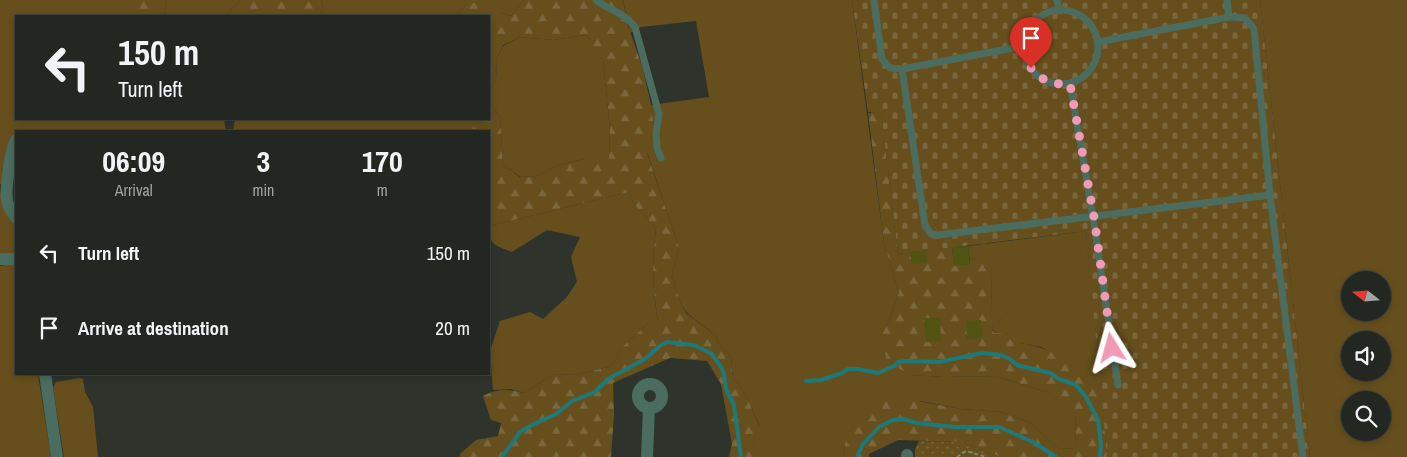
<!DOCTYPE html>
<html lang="en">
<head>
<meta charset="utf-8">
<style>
	body { margin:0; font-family:"Archivo Narrow",sans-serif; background:#2a2f2a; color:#f1f3f6; height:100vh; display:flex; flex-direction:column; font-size:19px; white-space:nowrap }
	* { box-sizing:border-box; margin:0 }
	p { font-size:16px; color:#a2a5a5 }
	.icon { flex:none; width:28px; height:28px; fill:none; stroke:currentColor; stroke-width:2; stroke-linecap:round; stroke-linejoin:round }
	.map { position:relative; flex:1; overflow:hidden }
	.panel { position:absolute; left:15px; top:130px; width:475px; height:245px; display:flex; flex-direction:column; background:#222721; border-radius:0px; box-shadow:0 2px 8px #0003,0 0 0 1px #3f443f }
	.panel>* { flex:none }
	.banner { position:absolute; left:15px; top:15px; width:475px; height:105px; border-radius:0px; box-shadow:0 2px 8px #0003,0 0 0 1px #3f443f; background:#222721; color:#f1f3f6; overflow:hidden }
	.needle { width:32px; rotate:287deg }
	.fabs { position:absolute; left:1341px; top:271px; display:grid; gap:10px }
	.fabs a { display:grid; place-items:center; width:50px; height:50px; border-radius:50%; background:#222721; box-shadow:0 2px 8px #0003,0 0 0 1px #3f443f; font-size:25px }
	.pin { position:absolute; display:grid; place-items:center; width:42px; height:42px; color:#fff; margin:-51px -21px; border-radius:50% 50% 50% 0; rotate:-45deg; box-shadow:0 0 5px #0007 }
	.pin .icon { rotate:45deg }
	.me { position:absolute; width:55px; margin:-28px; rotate:352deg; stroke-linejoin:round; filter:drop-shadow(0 0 4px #0008) }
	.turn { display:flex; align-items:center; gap:18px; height:105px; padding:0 20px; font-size:22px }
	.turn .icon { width:65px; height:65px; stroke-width:2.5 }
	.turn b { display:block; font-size:35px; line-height:42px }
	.eta { display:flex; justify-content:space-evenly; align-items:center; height:85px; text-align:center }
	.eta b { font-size:30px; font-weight:700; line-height:35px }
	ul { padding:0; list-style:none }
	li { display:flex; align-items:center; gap:15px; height:75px; padding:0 20px }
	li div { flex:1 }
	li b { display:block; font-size:19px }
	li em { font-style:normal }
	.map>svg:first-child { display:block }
	.grass { fill:#664f1d; fill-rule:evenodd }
	.forest { fill:url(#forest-firs) }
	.cemetery { fill:url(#cemetery-stones) }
	.park { fill:url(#park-dots) }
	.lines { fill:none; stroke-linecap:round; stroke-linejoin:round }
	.stream { stroke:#1d7a7a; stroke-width:4 }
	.building { fill:#515315 }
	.path { stroke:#7e837d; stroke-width:2; stroke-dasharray:4 2.5; stroke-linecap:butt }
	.service { stroke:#4a6d5f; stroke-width:7 }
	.minor { stroke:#4a6d5f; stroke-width:12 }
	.route { stroke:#f09ab6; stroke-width:9; stroke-dasharray:0 16.2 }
</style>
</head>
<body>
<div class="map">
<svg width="1407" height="457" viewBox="0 0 1407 457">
	<defs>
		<pattern id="forest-firs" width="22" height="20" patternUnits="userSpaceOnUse" patternTransform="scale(1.25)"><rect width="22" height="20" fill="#664f1d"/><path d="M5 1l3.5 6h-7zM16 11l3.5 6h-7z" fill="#7b673d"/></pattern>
		<pattern id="cemetery-stones" width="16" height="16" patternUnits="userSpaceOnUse" patternTransform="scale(1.25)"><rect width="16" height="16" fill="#664f1d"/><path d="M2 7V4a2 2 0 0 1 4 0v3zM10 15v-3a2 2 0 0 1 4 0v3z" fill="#7b673d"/></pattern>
		<pattern id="park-dots" width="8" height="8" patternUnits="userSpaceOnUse" patternTransform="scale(1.25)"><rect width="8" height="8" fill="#664f1d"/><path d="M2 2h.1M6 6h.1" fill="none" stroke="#7b673d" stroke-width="1.8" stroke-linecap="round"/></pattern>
	</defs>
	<rect width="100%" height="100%" fill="#2e342c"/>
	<path class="grass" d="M0,0H132V16H16V119H224L226,131H16L6,177L0,185Z
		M167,0H241L225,16H164Z
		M321,0H524L511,16L468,3L455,16L430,15L428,16H319L323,9Z
		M623,0H852L884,243L899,293L889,321L881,336L911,375L945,377L995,376L1047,392L1076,412L1075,448L1059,449L1031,423L1001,412L961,409L921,401L845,444L843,457H753V444L759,425L747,397L733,377L731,357L719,344L715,335L688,314L681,304L672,274L679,247L647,152L654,126L651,105L709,97L696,21L641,27L630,33Z
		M1260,0H1407V457H1310ZM1350,280H1382V312H1350ZM1350,340H1382V372H1350ZM1350,400H1382V432H1350Z
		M586,35L591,40L603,59L610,131L609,159H584L559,165L536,176L521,177L503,165L500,117L491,105L489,104V92L496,79L497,58L503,46L520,37L553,40Z
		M235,119H467V131H233Z
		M4,190L16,221V254L0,255V193Z
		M629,192L634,204L656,228C652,262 652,286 658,321L646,325L621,348L612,366L574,375L554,374L524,393L511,389L493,390L490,351L500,321L530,312L543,319L566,298L577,282L571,257L580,237L547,230L512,252C495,245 489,246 489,226Z
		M1086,231L1100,375L1089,376L1084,378L1076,375L1071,366L1041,347L1020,343L1011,334L996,333L992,328L995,323L1001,319L991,310L992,275L985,269L978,258L970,260L968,246Z
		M11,264L16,265V374H38L51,457H0V266Z
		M80,378L83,379L85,392L93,407L98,457H64L53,388L56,382Z"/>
	<path class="forest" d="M132,0H167L164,16H132Z
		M241,0H321L323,9L319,16H225Z
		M524,0H623L627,23L643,69L651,105L654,126L647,153L679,247L672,274L681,304L687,314L715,335L719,344L731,357L733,377L747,397L759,426L753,444V457H729L732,444L721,384L707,361L670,358L613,383L614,415L611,457H460V454L476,440L498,436L501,423L491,420L483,396C497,388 509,389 524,393L554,374L574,375L612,366L621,348L646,325L658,320C652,286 652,262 656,228L634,204L629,192L489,226V131H467V119H489V104L491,105L500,117L503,165L520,177L536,176L559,165L584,159H609L610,131L603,59L596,55L590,44L591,40L586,35L553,40L520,37L503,45L497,58L496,79L489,92V16H455L468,3L490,2L501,13L511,16Z
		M881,111L898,254L952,247L954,265L970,264V260L978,258L982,260L985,269L992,275L991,310L994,312L997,310H1003L1005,315C1000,320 995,322 992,328L995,333C1006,333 1015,332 1020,343C1039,346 1055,352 1070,365C1077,372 1073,374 1084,378L1088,376L1100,375L1107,457H1001L961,442L898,440L869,454V457H843L845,444L855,420L891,396L961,409L1001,412L1031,423L1059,449L1075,448L1076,413L1047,392L995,376L945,377L911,375L887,362L881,336L889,321L899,293L884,243L868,113Z"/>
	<path class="cemetery" d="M852,0H1260L1310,457H1107L1086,231L898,254L881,112H868Z"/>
	<path class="park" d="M919,441L961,442L1001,457H915V449Z"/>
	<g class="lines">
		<path class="stream" d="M806,381L821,380L842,373L848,369H858L878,373L894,366L898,362L907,361L939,362L982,353L1001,355L1010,359L1017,365L1050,373L1059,379L1076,385L1086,397L1098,420L1101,444L1100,457
			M502,457L520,432L534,424L556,414L572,401L595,392L608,379L645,359L661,345L667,342L694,345L712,354L721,367L724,374L726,389L734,405L741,457
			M857,457L863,444L879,427L893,420L904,419L916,423L955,427H999L1033,442L1056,457"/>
	</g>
	<path class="building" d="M968,246L970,264L954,266L952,247Z
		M926,250L927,262L912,264L910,252Z
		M924,318H940L941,341L926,342Z
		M981,320L983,338L967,340L966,321Z"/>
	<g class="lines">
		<path class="path" d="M957,457L966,451L986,457"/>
		<path class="service" d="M596,0C610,11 624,12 635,27L659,114L656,133L657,148L661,158
			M874,0L882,59L890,68L902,69L1002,50L1024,47
			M1057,0L1059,11
			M1227,0L1229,17
			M1024 47a37 37 0 1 1 74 0a37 37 0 1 1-74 0Z
			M1098,42L1229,17L1245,18L1254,29L1270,195L1303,457
			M902,69L925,225L931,234L938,235L1270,195
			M1070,83L1093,217L1118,385"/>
		<path class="minor" d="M16,140C11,149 5,189 7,200C8,207 12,212 16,218
			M0,259H16
			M45,374L57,457
			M638 396a12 12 0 1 1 24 0a12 12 0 1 1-24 0Z
			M647,457L649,408
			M907,457V455"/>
	</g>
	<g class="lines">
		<path class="route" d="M1031,68C1042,81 1053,85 1070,84L1094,217L1112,348"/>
	</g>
</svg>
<div class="fabs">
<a><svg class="needle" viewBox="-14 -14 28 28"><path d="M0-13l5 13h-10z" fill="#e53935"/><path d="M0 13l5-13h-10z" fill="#a2a5a5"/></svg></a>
<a><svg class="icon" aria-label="sound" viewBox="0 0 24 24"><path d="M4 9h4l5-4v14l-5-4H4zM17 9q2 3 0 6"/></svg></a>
<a><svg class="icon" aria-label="search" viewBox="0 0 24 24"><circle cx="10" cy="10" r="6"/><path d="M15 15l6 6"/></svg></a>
</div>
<div class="pin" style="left:1031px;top:68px;background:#d93025"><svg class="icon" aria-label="arrive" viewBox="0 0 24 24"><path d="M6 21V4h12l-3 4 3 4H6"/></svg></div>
<svg class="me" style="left:1112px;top:348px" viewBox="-20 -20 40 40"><path d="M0-17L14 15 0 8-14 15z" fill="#f09ab6" stroke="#fff" stroke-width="4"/></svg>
<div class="banner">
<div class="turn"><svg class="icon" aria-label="left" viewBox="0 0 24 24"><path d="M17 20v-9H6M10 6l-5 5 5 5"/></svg><div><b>150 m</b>Turn left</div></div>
</div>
<section class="panel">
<div class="eta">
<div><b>06:09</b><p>Arrival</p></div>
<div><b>3</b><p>min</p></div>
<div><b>170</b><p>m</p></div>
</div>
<ul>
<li><svg class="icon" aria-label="left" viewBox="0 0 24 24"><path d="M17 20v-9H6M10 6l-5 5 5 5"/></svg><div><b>Turn left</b></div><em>150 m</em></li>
<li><svg class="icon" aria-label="arrive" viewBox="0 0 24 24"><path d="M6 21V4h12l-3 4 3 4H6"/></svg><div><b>Arrive at destination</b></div><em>20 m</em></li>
</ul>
</section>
</div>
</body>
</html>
